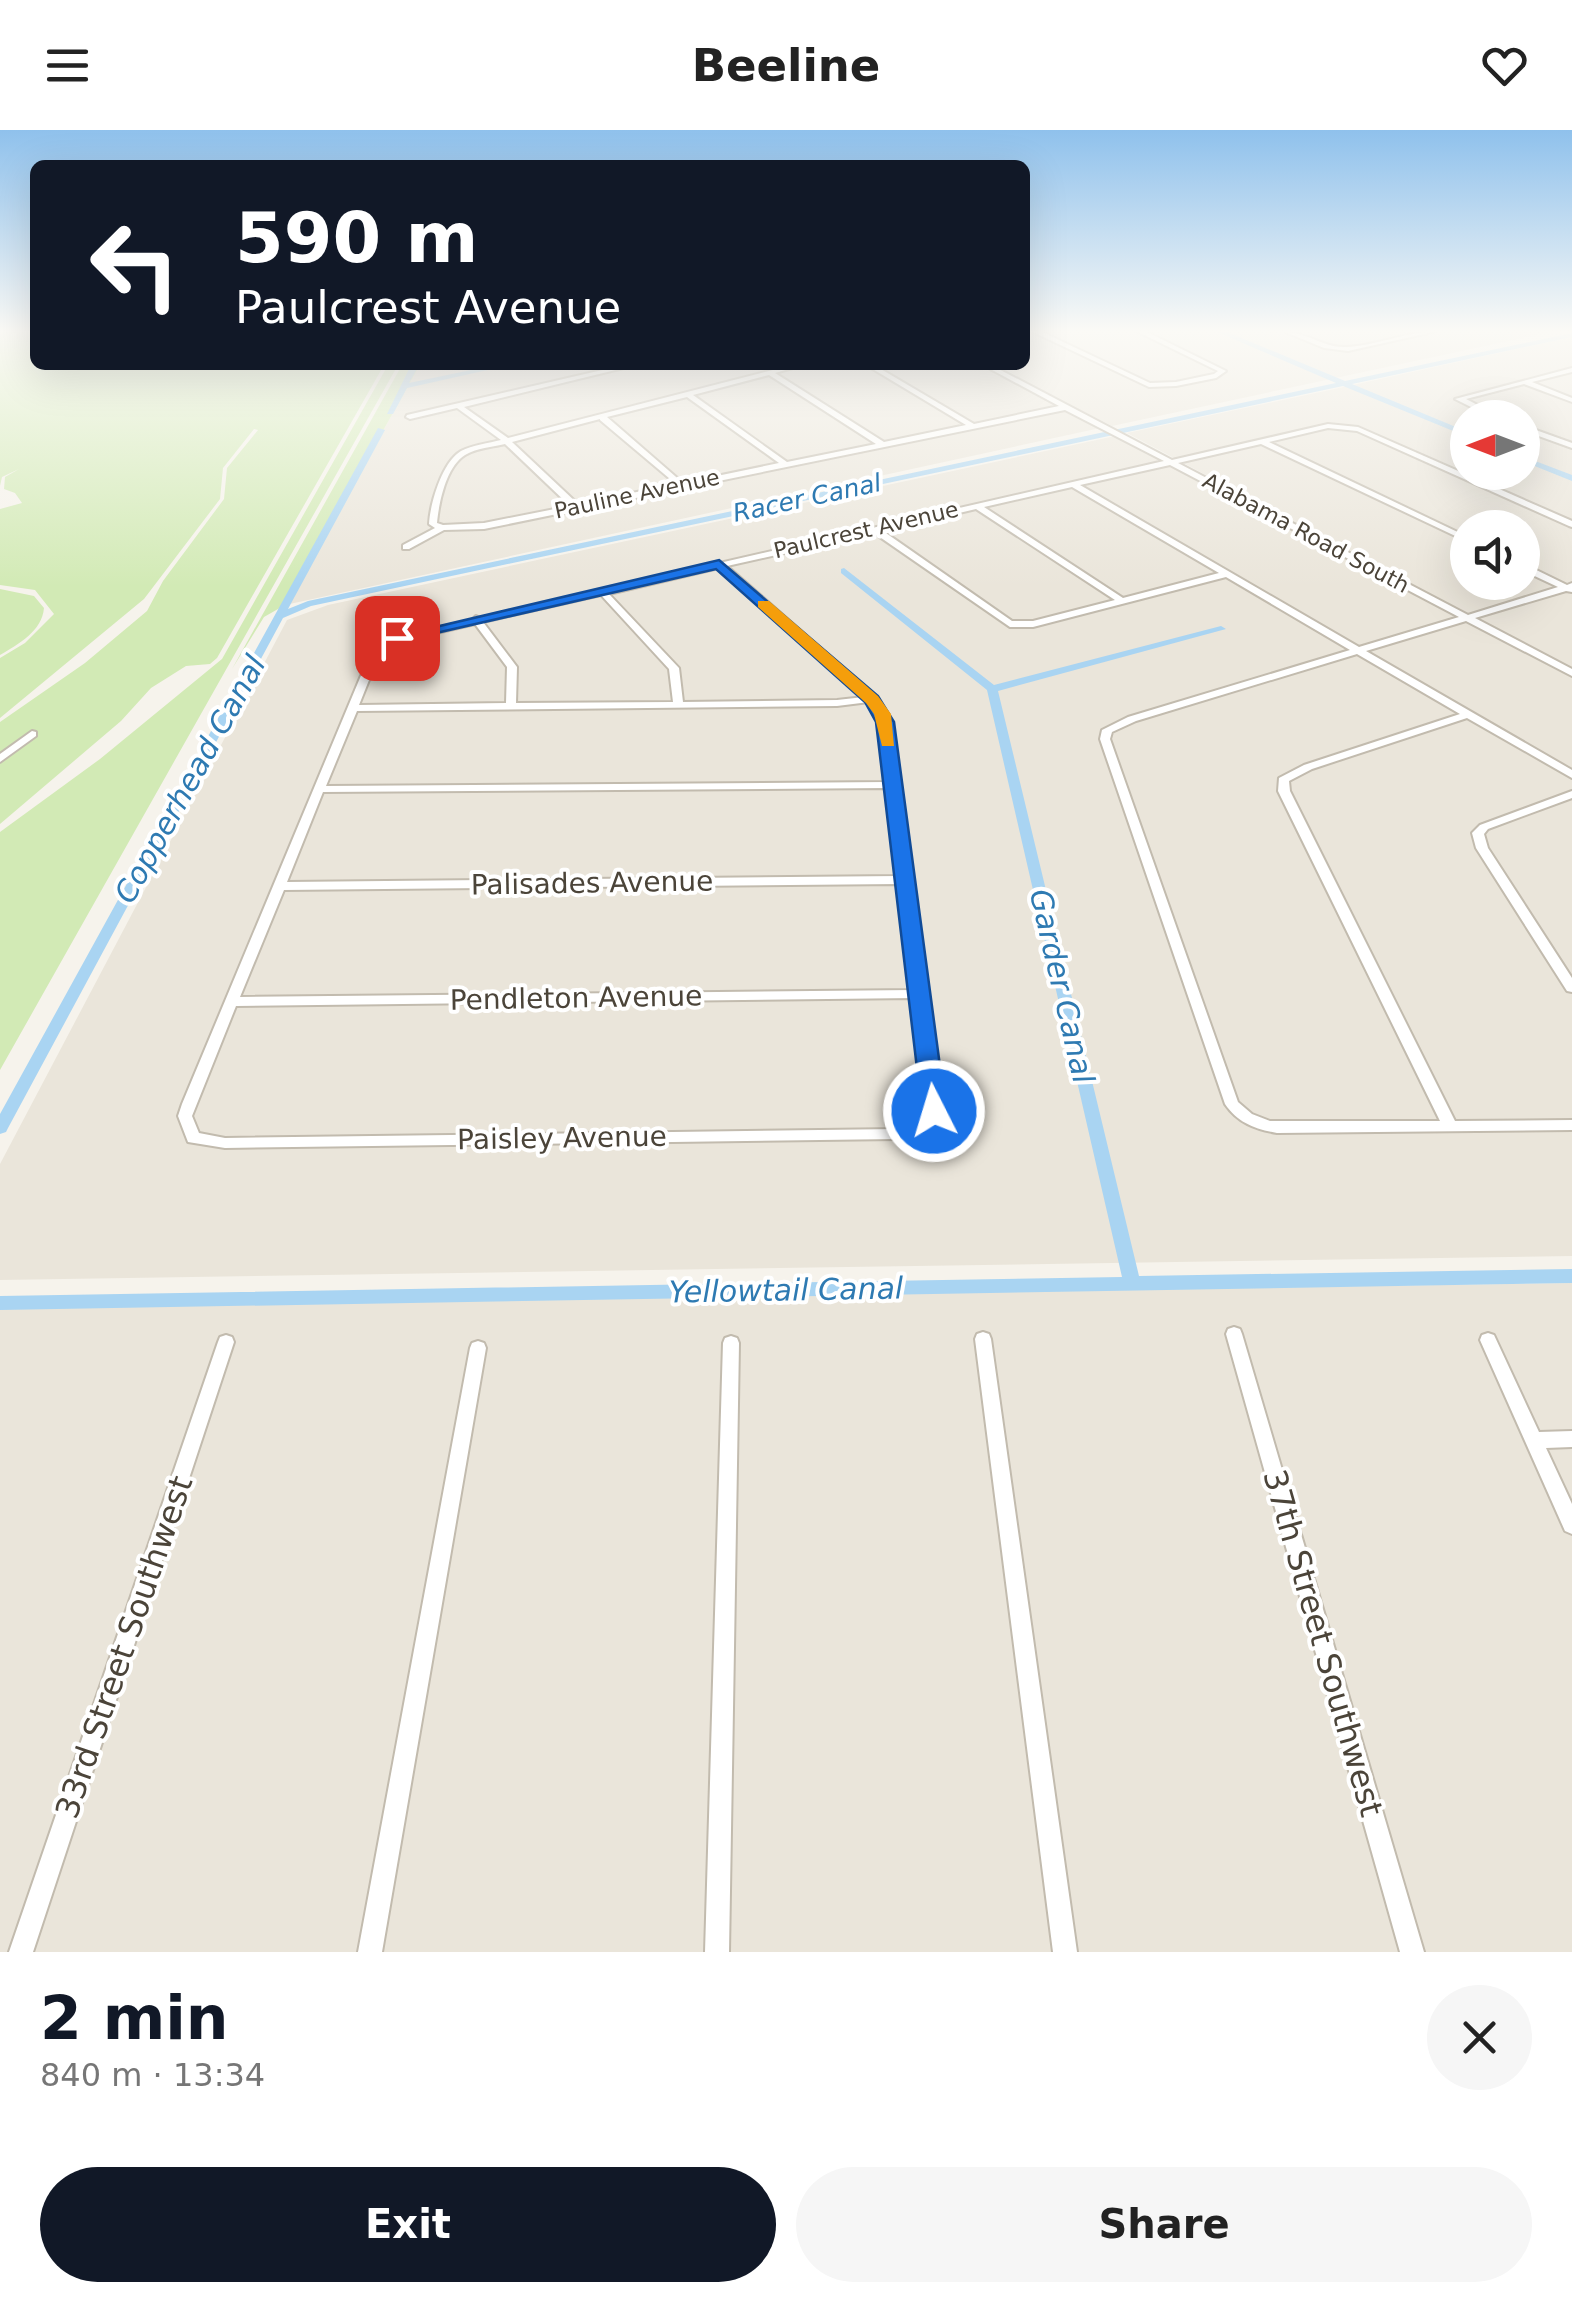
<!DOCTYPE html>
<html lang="en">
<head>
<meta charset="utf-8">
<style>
	body { margin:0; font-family:"DejaVu Sans",sans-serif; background:#f6f6f6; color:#222; height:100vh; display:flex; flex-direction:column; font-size:38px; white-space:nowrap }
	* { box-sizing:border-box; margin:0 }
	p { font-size:32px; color:#767676 }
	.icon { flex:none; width:55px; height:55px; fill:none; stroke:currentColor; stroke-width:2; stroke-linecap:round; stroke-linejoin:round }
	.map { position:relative; height:1822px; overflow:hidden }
	.details { display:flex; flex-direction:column; background:#fff; flex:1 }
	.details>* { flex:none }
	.banner { position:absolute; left:30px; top:30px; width:1000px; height:210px; border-radius:15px; box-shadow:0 10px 40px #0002; background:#111827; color:#fff; overflow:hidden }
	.needle { width:65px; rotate:270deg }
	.buttons { position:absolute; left:1450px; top:270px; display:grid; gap:20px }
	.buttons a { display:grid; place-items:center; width:90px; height:90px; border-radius:50%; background:#fff; box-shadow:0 10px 40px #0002; font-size:50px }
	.pin { position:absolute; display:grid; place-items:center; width:85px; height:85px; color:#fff; margin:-42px; border-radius:20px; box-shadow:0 5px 15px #0006 }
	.me { position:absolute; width:110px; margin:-55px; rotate:355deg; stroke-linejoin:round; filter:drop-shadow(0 0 8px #0008) }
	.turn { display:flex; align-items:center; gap:35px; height:210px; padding:0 40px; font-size:45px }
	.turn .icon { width:130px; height:130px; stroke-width:2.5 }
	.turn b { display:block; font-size:70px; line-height:85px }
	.round { display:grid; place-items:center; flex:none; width:105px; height:105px; border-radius:52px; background:#f6f6f6 }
	.summary { display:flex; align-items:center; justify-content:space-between; height:170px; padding:0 40px }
	h1 { font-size:60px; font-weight:800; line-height:75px; color:#111827 }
	.action { display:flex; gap:20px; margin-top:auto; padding:20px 40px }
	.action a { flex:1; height:115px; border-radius:60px; background:#111827; color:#fff; font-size:40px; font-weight:800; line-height:115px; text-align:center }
	.action a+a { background:#f6f6f6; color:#222 }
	header { display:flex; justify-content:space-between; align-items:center; height:130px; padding:0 40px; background:#fff; font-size:45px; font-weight:800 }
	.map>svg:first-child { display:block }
	.residential { fill:#eae5da; fill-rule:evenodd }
	.green { fill:#d2eab5 }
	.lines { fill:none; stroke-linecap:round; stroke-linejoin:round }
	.canal { fill:#a9d4f2; fill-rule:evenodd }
	.minor-casing { stroke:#c2bbae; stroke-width:4 }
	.minor { fill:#fff; fill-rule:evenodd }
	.route { fill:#1a73e8; stroke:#114b97; stroke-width:2.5 }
	.slow { fill:#f59e0b }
	.labels { text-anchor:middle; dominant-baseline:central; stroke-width:8; stroke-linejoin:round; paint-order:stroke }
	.far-street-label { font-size:22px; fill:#4b4439; stroke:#fff }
	.far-water-label { font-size:25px; font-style:italic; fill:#2e7ab2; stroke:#fff }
	.street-label { font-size:28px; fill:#4b4439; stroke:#fff }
	.water-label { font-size:30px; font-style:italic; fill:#2e7ab2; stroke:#fff }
	.near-street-label { font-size:32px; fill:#4b4439; stroke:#fff }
</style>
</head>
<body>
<header><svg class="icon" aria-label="menu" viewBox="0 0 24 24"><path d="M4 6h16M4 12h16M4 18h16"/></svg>Beeline<svg class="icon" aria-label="heart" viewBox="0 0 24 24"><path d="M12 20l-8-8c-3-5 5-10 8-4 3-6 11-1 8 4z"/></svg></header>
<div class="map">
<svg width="1572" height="1822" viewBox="0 0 1572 1822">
	<rect width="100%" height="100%" fill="#f6f3ec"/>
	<path class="residential" d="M1025,202H1550L1112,296L991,235H1025Z
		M1572,207V540L1127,303L1344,257ZM1468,288H1522V342H1468ZM1468,398H1522V452H1468Z
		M420,235H982L1105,297L285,475Z
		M1120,305L1572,548V1126L0,1150V1034L287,490L328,475Z
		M1572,1153V1822H0V1177Z"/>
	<path class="green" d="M0,202H35V235H384L217,528L210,534L186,536L151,558L121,591L0,694V592L85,533L147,481L163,451L224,369L227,338L258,300L254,299L223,338L220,369L144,469L0,588V528L25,513L54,484L35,460L0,455V379L22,373L15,363L4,359L5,347L19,339L2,347L0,356Z
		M388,235H398L0,940V702L100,629L222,529Z
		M402,235H420L285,475L264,487L232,539Z
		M0,459L34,466L44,478C42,501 19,514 0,525Z"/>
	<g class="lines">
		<path class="canal" d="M1217,202H1227L1345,251L1572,203V207L1352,254L1468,302V307L1343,256L311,476L283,488L8,998L6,1002L0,1004V984L378,298L385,300L288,479L308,471L1336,253Z
			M411,235H419L409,253L495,235H510L407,258L393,284H387Z
			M1522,326L1572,345V351L1522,331Z
			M844,438L994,555L1221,496L1226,499L998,561L1139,1146L1572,1139V1153L0,1180V1166L1122,1147L987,560L841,443V439Z"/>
		<defs>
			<path id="minor" d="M1033,202H1042L1150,253L1176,252L1214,244L1218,241L1138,202H1147L1226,241L1216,248L1176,256L1149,257Z
				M1285,202C1306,202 1324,218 1346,217C1376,216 1404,202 1433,202L1348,221L1324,218Z
				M624,235H636L464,277L508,308L792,235H803L775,243L884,312L966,295L866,235H874L974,294L1059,276L983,235H991L1172,330L1328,294L1358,297L1572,391V397L1569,396L1357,301L1328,298L1269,312L1468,407V412L1261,314L1178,333L1468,485L1558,457L1522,440V433L1567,455L1572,453V462L1566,461L1475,488L1572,539V546L1466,491L1366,521L1572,640V648L1467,588L1312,639L1289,651L1290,661L1455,991L1572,990V1000L1277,1003C1255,999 1238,993 1225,974L1100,609L1102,600L1128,587L1350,520L1226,447L1033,497H1010L874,403L727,436L876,567L888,584L942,968C933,1001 931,1002 897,1009L225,1018L188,1012L178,986L182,974L370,524L383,510L472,490L476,486L480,488L1164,331L1065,280L484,399L444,400L409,419H403V415L435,398L429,394C430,374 442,332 461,321C472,315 489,313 501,310L457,278L410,289L406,287L407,285ZM769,245L876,314L787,332L693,265ZM687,267L779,333L683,353L607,287ZM600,289V290L676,354L578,374L512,312ZM505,314L570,376L484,393L443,395L437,393C439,372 446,337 465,325C476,318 493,317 505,314ZM1170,335L1459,487L1359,517L1080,355ZM1072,357L1219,443L1123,468L984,377ZM976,379L1115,470L1033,491H1012L883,401ZM719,438L864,567L837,570L683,572L679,538L609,464ZM601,465L669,539L673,572L516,573L517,537L483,492ZM475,494L507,537L506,573L359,575L379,525L389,514ZM1357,524L1460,584L1304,635L1279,648L1278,661L1440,991H1270L1252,984L1238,972L1110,609L1112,602L1136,591ZM869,572L878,584L887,652L326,656L357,581L837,576ZM888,658L899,746L287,752L323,662ZM900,754L914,860L240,867L284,760ZM915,868L928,968L922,989L912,996L897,999L225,1008L199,1003L192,986L236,876Z
				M1572,238V242L1532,252L1572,268V272L1524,254L1466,269L1503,288H1493L1455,269Z
				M1522,295L1572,313V318L1522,300Z
				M32,601L36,602V606L0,632V624Z
				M1572,661V668L1488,699L1484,704L1488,718L1572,848V862L1567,861L1476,718L1472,703L1480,695Z
				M1234,1197L1240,1199L1242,1204L1424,1822H1400L1226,1204L1228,1199Z
				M983,1202L989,1204L991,1209L1077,1822H1053L975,1209L977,1204Z
				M1488,1203L1494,1205L1539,1302L1572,1301V1317L1546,1318L1572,1374V1404L1565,1401L1480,1210L1482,1205Z
				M226,1205L232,1207L234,1212L33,1822H9L218,1212L220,1207Z
				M731,1206L737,1208L739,1213L729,1822H705L723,1213L725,1208Z
				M478,1211L484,1213L486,1218L382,1822H358L470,1218L472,1213Z"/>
		</defs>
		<use href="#minor" class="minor-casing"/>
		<use href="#minor" class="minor"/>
	</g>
	<linearGradient id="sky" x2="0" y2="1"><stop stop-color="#8fc1ec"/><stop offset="0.44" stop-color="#fbfaf6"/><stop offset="1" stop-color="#fbfaf6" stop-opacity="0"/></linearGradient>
	<rect width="1572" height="457" fill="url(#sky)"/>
	<path class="route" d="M719,430L878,566L894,592L946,981L942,987H926L922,981L876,592L865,572L716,439L397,512L389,508Z"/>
	<path class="slow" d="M758,471H769L878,566L891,584L894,616H882L874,584L866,573L758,477Z"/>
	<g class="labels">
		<g class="far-street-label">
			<text transform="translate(637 364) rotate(-12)">Pauline Avenue</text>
			<text transform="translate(866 400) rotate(-13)">Paulcrest Avenue</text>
			<text transform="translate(1306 403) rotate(28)">Alabama Road South</text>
		</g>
		<g class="far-water-label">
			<text transform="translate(807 368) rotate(-12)">Racer Canal</text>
		</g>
		<g class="street-label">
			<text transform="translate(592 753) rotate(-1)">Palisades Avenue</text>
			<text transform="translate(576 868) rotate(-1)">Pendleton Avenue</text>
			<text transform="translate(562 1008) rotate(-1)">Paisley Avenue</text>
		</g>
		<g class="water-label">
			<text transform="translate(190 649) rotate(-61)">Copperhead Canal</text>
			<text transform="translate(1062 856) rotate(77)">Garder Canal</text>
			<text transform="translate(786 1160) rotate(-1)">Yellowtail Canal</text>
		</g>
		<g class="near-street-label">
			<text transform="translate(1323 1513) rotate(74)">37th Street Southwest</text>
			<text transform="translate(124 1517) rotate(-71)">33rd Street Southwest</text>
		</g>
	</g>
</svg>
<div class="buttons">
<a><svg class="needle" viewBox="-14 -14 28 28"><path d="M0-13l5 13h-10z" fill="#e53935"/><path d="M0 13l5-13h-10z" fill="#767676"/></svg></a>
<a><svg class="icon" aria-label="sound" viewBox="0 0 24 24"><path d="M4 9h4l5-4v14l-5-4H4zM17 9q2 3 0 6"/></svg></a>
</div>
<div class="pin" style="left:397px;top:508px;background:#d93025"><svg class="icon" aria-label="arrive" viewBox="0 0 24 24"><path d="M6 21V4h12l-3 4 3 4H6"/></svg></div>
<svg class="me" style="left:934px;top:981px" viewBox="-20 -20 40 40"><circle r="17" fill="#1a73e8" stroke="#fff" stroke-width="3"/><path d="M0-11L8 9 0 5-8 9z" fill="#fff"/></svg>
<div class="banner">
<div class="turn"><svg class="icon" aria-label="left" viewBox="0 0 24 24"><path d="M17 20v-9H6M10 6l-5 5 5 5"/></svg><div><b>590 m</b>Paulcrest Avenue</div></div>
</div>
</div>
<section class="details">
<div class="summary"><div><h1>2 min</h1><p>840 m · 13:34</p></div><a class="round"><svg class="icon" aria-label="close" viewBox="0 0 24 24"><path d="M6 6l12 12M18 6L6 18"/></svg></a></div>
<div class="action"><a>Exit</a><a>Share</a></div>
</section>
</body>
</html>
